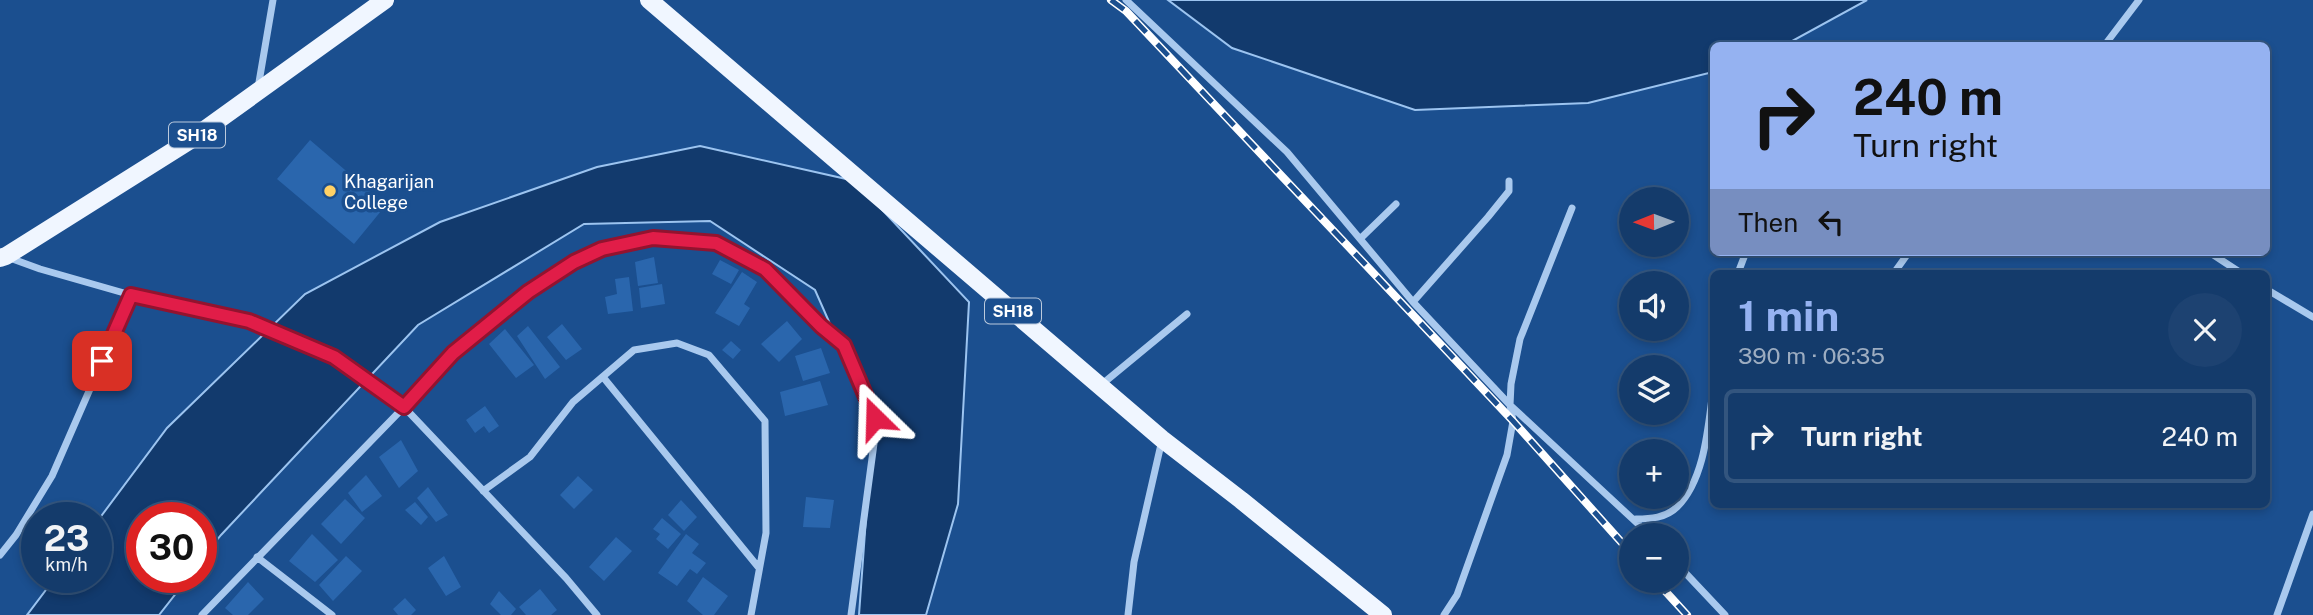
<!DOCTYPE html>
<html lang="en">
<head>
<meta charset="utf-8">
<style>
	body { margin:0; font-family:"Public Sans",sans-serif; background:#1d4271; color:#f1f3f6; height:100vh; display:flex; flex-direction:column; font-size:26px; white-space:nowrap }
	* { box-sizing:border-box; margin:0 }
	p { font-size:23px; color:#9dadc1 }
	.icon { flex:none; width:38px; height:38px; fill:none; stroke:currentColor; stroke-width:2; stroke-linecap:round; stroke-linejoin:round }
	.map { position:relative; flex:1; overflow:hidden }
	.panel { position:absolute; left:1710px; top:270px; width:560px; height:238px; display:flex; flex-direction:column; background:#143b6b; border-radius:10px; box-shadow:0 4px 10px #0003,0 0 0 2px #33557e }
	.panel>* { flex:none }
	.banner { position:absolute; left:1710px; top:42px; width:560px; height:214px; border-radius:10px; box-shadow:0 4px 10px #0003,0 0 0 2px #33557e; background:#95b2f1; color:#111; overflow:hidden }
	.needle { width:46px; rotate:269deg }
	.buttons { position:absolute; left:1619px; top:187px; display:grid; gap:14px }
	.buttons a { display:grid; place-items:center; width:70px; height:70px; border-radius:50%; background:#143b6b; box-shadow:0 4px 10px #0003,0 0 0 2px #33557e; font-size:35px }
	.speed { position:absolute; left:21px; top:502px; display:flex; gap:14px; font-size:35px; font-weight:700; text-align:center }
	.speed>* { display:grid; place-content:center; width:91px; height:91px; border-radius:50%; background:#143b6b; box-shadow:0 4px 10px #0003,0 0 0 2px #33557e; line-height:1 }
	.speed small { font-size:18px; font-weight:400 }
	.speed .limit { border:10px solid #d22; background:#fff; color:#111 }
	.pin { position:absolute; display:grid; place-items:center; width:60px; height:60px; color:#fff; margin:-30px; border-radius:14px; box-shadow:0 4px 10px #0006 }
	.me { position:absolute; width:77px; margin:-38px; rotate:338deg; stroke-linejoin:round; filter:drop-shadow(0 0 5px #0008) }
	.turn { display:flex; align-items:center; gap:24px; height:147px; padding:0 28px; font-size:32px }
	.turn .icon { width:91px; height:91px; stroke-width:2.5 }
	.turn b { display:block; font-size:49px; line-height:60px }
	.then { display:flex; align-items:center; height:66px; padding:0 28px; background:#0003; gap:14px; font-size:26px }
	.round { display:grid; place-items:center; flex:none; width:74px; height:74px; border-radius:37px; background:#1d4271 }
	.summary { display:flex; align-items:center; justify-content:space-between; height:119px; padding:0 28px }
	h1 { font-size:42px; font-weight:700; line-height:52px; color:#95b2f1 }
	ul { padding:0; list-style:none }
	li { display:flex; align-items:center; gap:21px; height:94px; margin:0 14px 10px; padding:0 14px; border:4px solid #33557e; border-radius:10px }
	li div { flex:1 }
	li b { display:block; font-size:26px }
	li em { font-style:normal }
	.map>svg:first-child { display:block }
	.water { fill:#123a6d; stroke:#9cc4f0; stroke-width:2 }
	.building { fill:#2a66ad }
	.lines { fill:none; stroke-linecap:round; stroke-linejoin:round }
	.street { stroke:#a9c9ee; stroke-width:7 }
	.primary { stroke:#f0f6ff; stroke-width:18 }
	.rail-casing { stroke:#fff; stroke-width:8 }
	.rail { stroke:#1b4f8f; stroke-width:5; stroke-dasharray:16; stroke-linecap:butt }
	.route-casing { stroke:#92132f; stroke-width:18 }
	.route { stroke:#e11d48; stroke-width:12 }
	.poi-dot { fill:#ffd166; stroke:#1b4f8f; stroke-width:2.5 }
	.labels { text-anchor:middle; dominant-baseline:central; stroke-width:7; stroke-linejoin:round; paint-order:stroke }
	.shield { fill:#1b4f8f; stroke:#bbcadd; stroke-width:2 }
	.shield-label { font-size:16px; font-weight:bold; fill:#fff }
	.poi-label { font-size:18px; fill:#fff; stroke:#1b4f8f; text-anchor:start }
</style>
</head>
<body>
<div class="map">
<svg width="2313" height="615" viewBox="0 0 2313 615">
	<rect width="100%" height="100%" fill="#1b4f8f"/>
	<path class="water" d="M1168,0H1867L1785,45L1713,46V72L1588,103L1415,110L1232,48Z
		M700,146L855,181L969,302L958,504L926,615H859L873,421L815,290L710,221L584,224L418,325L221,535L201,560V518H142V578H188L159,615H27L55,578H96V523L167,428L305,294L440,222L597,167Z"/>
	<path class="building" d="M310,140L386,205L354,244L277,179Z
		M654,257L658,283L638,286L635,262Z
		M720,260L739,270L731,284L712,274Z
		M742,272L757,282L744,304L750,308L739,326L715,313Z
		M629,277L633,311L608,314L605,297L617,294L615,279Z
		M662,284L665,304L641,308L639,288Z
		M787,321L802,339L779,362L761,344Z
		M562,324L582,349L566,360L547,337Z
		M528,326L560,367L545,379L517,336Z
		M505,329L534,365L516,378L489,344Z
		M731,341L741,350L733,359L722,350Z
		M821,348L830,373L803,381L795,356Z
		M820,381L828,405L785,416L780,392Z
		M485,406L499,426L489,433L484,426L475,433L466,420Z
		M401,440L418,471L399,488L379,457Z
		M366,475L382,496L362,512L348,493Z
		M578,476L593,490L574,509L560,495Z
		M428,487L448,515L436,522L417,498Z
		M806,497L834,500L830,528L803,527Z
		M345,499L365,518L341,544L321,524Z
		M681,500L697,517L684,531L668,515Z
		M415,502L428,517L421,525L405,510Z
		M662,518L681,534L668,549L656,539L660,534L653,529Z
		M312,534L338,560L315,582L289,561Z
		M686,534L699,544L692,553L706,563L697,574L690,569L677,586L658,573Z
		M616,537L632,551L604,581L589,567Z
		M346,556L362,571L333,601L319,585Z
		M444,556L461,587L446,596L428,568Z
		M703,577L728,596L714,615H703L687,601Z
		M248,582L264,599L248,615H233L225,608Z
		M540,589L557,610L551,615H526L519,607Z
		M499,591L516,609L511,615H501L490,604Z
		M405,598L416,610L411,615H398L393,609Z"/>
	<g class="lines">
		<path class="street" d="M1126,0L1287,152L1413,302L1510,405L1651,536
			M2104,46L2139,0
			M258,88L273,0
			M1361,238L1396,204
			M2209,252L2241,273
			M7,257L40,269L131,295L249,321L334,357L404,407L566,578L597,615
			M1738,273L1746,252
			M1894,273L1909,252
			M2266,289L2313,317
			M1413,302L1488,217L1509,191V181
			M603,377L759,568
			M1101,385L1187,314
			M483,491L530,457L573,402L634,350L677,343L709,355L765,421L766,533L751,615
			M1636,519C1650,519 1666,518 1677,507C1705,479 1708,427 1713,390
			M0,555L16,535L52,476L131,295
			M257,557L332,615
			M1676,563L1725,615
			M202,615L404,407L453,353L528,292L574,262L602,249L653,238L716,243L765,269L821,326L844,345L869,402L875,418V436L851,615
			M1128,615L1134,562L1162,440
			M1444,615L1457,595L1507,455L1513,421L1510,405L1511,384L1520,339L1572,208
			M2277,615L2313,514"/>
		<path class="primary" d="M649,0L1162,439L1241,500L1383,615
			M0,258L6,256L189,141L385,0"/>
		<defs>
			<path id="rail" d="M1111,0L1126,11L1513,421L1631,553
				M1656,581L1687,615"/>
		</defs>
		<use href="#rail" class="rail-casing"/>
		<use href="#rail" class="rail"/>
	</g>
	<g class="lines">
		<defs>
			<path id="route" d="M102,361L131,295L249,321L334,357L404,407L453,353L528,292L574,262L602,249L653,238L716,243L765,269L821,326L844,345L875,418"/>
		</defs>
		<use href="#route" class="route-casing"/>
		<use href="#route" class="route"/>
	</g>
	<circle class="poi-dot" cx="330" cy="191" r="7"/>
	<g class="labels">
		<g class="shield">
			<rect x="169" y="122.5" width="56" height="25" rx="5"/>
			<rect x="985" y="298.5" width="56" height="25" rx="5"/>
		</g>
		<g class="shield-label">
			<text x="197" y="135">SH18</text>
			<text x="1013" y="311">SH18</text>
		</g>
		<g class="poi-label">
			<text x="344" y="181">Khagarijan<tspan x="344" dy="21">College</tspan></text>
		</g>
	</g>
</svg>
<div class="buttons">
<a><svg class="needle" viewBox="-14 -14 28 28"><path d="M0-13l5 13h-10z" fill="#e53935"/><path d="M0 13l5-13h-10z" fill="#9dadc1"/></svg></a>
<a><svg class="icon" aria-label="sound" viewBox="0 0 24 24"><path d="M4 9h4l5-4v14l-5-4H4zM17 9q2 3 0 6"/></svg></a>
<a><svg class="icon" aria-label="layers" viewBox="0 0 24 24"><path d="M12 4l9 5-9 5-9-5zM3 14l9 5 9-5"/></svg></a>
<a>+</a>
<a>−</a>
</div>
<div class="speed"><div>23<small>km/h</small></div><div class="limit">30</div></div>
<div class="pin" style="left:102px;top:361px;background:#d93025"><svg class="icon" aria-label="arrive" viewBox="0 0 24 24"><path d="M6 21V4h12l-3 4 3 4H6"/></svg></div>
<svg class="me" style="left:875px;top:418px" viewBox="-20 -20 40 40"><path d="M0-17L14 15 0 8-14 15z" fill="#e11d48" stroke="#fff" stroke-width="4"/></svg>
<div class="banner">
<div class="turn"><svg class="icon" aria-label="right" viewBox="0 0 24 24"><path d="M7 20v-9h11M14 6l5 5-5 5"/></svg><div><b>240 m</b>Turn right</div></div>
<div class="then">Then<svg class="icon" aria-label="left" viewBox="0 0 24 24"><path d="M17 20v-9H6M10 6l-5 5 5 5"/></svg></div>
</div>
<section class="panel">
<div class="summary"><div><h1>1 min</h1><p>390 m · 06:35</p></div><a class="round"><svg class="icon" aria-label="close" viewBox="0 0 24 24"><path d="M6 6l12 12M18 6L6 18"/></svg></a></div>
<ul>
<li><svg class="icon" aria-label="right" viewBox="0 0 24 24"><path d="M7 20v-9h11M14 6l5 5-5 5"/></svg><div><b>Turn right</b></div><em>240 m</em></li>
</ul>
</section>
</div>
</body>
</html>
